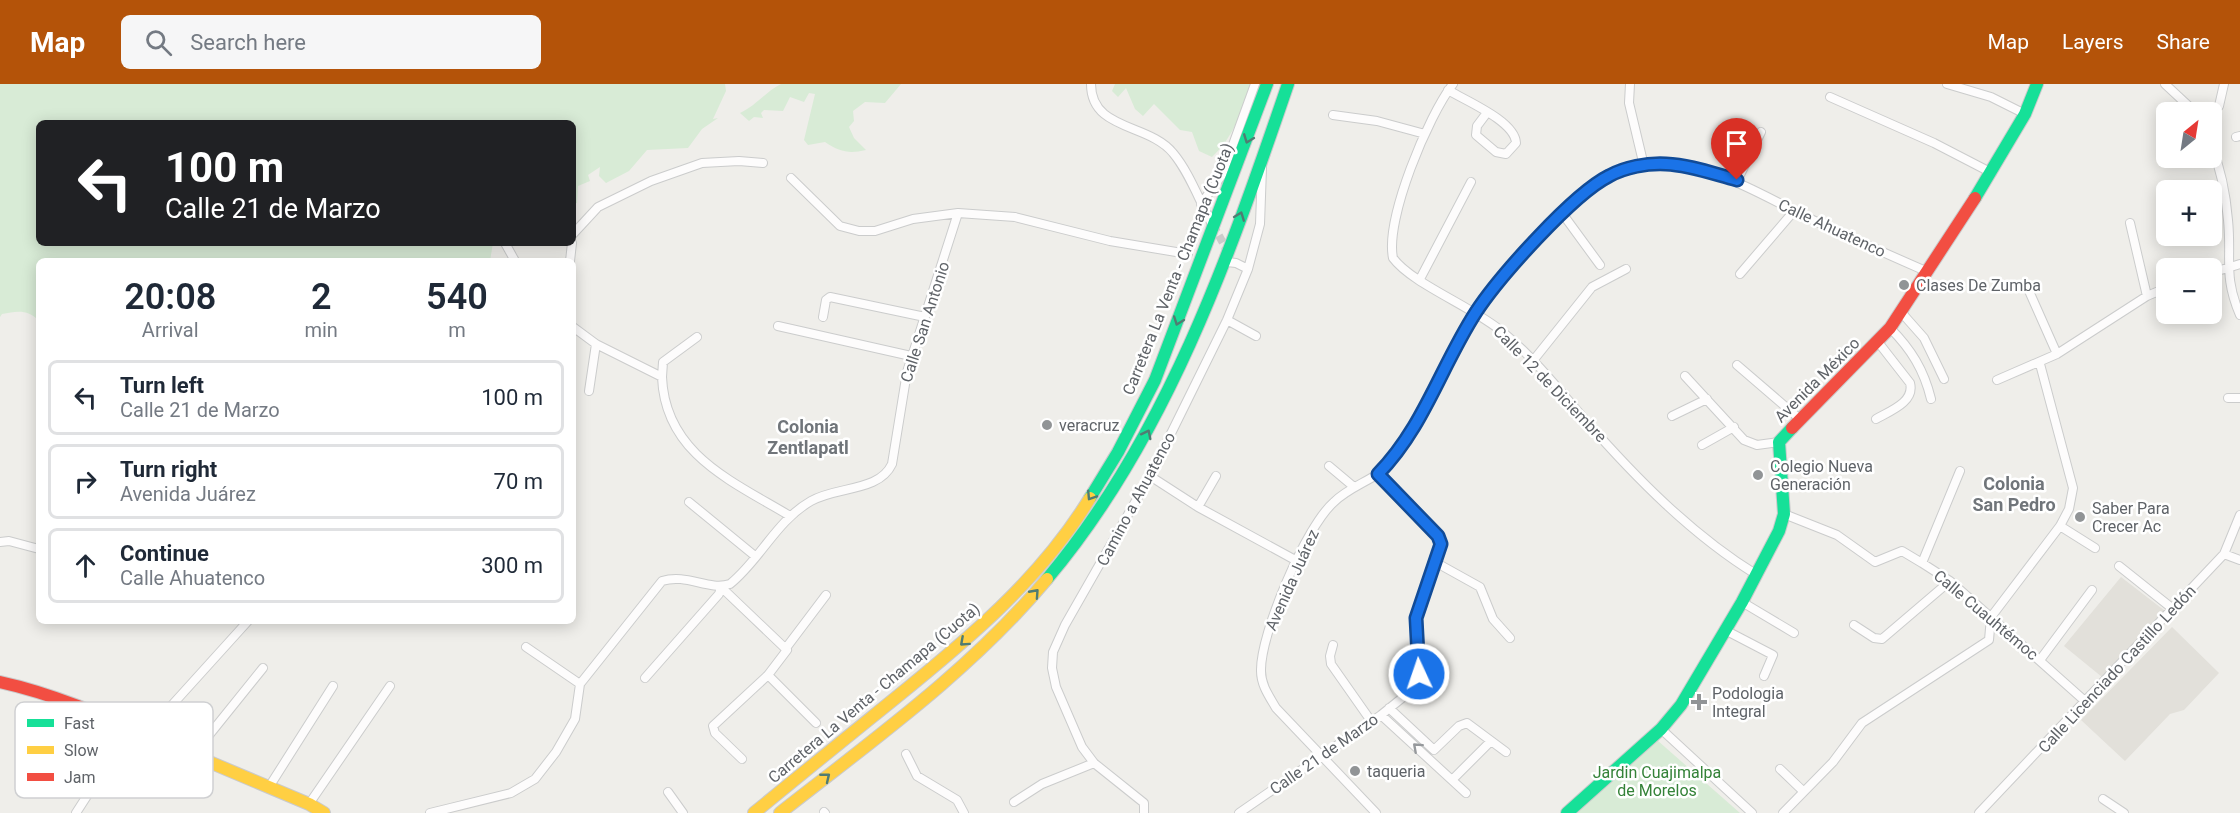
<!DOCTYPE html>
<html lang="en">
<head>
<meta charset="utf-8">
<style>
	body { margin:0; font-family:Roboto,sans-serif; background:#f6f6f7; color:#1f2937; height:100vh; display:flex; flex-direction:column; font-size:22px; white-space:nowrap }
	* { box-sizing:border-box; margin:0 }
	p { font-size:20px; color:#747a83 }
	.icon { flex:none; width:33px; height:33px; fill:none; stroke:currentColor; stroke-width:2; stroke-linecap:round; stroke-linejoin:round }
	.map { position:relative; flex:1; overflow:hidden }
	.details { position:absolute; left:36px; top:174px; width:540px; height:366px; display:flex; flex-direction:column; background:#fff; border-radius:9px; box-shadow:0 3px 15px #0003 }
	.details>* { flex:none }
	.hud { position:absolute; left:36px; top:36px; width:540px; height:126px; border-radius:9px; box-shadow:0 3px 15px #0003; background:#202124; color:#fff; overflow:hidden }
	.needle { width:39px; rotate:30deg }
	.buttons { position:absolute; left:2156px; top:18px; display:grid; gap:12px }
	.buttons a { display:grid; place-items:center; width:66px; height:66px; border-radius:9px; background:#fff; box-shadow:0 3px 15px #0003; font-size:30px }
	.pin { position:absolute; display:grid; place-items:center; width:51px; height:51px; color:#fff; margin:-62px -26px; border-radius:50% 50% 50% 0; rotate:-45deg; box-shadow:0 0 6px #0007 }
	.pin .icon { rotate:45deg }
	.me { position:absolute; width:66px; margin:-33px; rotate:357deg; stroke-linejoin:round; filter:drop-shadow(0 0 4px #0008) }
	.turn { display:flex; align-items:center; gap:21px; height:126px; padding:0 30px; font-size:27px }
	.turn .icon { width:78px; height:78px; stroke-width:2.5 }
	.turn b { display:block; font-size:42px; line-height:51px }
	.eta { display:flex; justify-content:space-evenly; align-items:center; height:102px; text-align:center }
	.eta b { font-size:36px; font-weight:600; line-height:42px }
	ul { padding:0; list-style:none }
	li { display:flex; align-items:center; gap:18px; height:75px; margin:0 12px 9px; padding:0 18px; border:3px solid #e0e1e3; border-radius:9px }
	li div { flex:1 }
	li b { display:block; font-size:22px }
	li em { font-style:normal }
	header { display:flex; align-items:center; gap:36px; box-sizing:border-box; height:84px; padding:0 30px; background:#b45309; color:#fff }
	header strong { font-size:28px }
	nav { display:flex; gap:33px; margin-inline-start:auto; font-size:21px }
	.search { width:420px; height:54px; background:#f6f6f7; display:flex; align-items:center; gap:15px; box-sizing:border-box; padding:0 21px; border-radius:9px; color:#747a83; font-size:22px }
	.map>svg:first-child { display:block }
	.education { fill:#e2e0da }
	.green { fill:#d8ebd6 }
	.lines { fill:none; stroke-linecap:round; stroke-linejoin:round }
	.street-tunnel { stroke:#cbcbca; stroke-width:8; stroke-dasharray:8 4; stroke-linecap:butt }
	.street-casing { stroke:#cbcccc; stroke-width:10 }
	.fast-casing { stroke:#cacacb; stroke-width:14 }
	.slow-casing { stroke:#cacacb; stroke-width:14 }
	.jam-casing { stroke:#cacacb; stroke-width:14 }
	.street { stroke:#fdfcfc; stroke-width:8 }
	.fast { stroke:#16e098; stroke-width:12 }
	.slow { stroke:#ffcf43; stroke-width:12 }
	.jam { stroke:#f24e42; stroke-width:12 }
	.oneway { stroke:#507c72 }
	.oneway2 { stroke:#96999c }
	.route-casing { stroke:#114b97; stroke-width:15 }
	.route { stroke:#1a73e8; stroke-width:10 }
	.poi-dot { fill:#919496; stroke:#fff; stroke-width:2 }
	.labels { text-anchor:middle; dominant-baseline:central; stroke-width:5; stroke-linejoin:round; paint-order:stroke }
	.street-label { font-size:16px; fill:#5f6368; stroke:#fff }
	.poi-label { font-size:16px; fill:#5f6368; stroke:#fff; text-anchor:start }
	.park-label { font-size:16px; fill:#348238; stroke:#fff }
	.neighbourhood-label { font-size:18px; font-weight:bold; fill:#70757a; stroke:#fff }
	.key { fill:#fff; stroke:#cfd0d2; stroke-width:1.5 }
	.key-label { font-size:16px; fill:#5f6368 }
</style>
</head>
<body>
<header>
<strong>Map</strong>
<div class="search"><svg class="icon" aria-label="search" viewBox="0 0 24 24"><circle cx="10" cy="10" r="6"/><path d="M15 15l6 6"/></svg>Search here</div>
<nav><a>Map</a><a>Layers</a><a>Share</a></nav>
</header>
<div class="map">
<svg width="2240" height="729" viewBox="0 0 2240 729">
	<rect width="100%" height="100%" fill="#efeeea"/>
	<path class="education" d="M2121,493L2165,527L2102,593L2064,562Z
		M2172,543L2219,589L2184,626L2170,630L2125,677L2081,636Z"/>
	<path class="green" d="M0,0H725L726,7L713,35L718,34L702,45L688,64L647,66L629,87L606,99L599,92L600,83L588,91L590,97L578,102L577,119L573,120V39H39V159H493L490,177H39V237C28,225 17,227 2,230L0,233Z
		M781,0H901L885,19L865,18L853,27L854,37L849,43L854,54L866,66C849,70 840,68 825,58L808,61L804,56L815,10L809,9L804,18L790,13L783,27L764,26L761,29L763,34L754,33L749,37L740,29C756,22 765,8 781,0Z
		M1115,0H1251C1242,27 1233,54 1212,73L1199,67L1192,48L1180,46L1154,20L1143,32L1135,25L1126,4L1118,13L1112,7Z
		M1657,656L1740,729H1569Z"/>
	<g class="lines">
		<path class="street-tunnel" d="M1213,141L1227,166"/>
		<defs>
			<path id="street" d="M1091,0C1091,47 1149,39 1173,69C1189,88 1199,116 1211,138
				M1453,0C1428,32 1385,135 1393,174C1412,200 1476,224 1505,250C1535,275 1560,307 1586,337C1636,394 1692,451 1757,491
				M1630,0L1629,19L1644,82
				M1947,0L1991,13L2025,30
				M2165,0L2195,28
				M1448,6C1466,17 1515,37 1516,59L1506,70L1496,68L1476,51L1477,42L1486,30
				M1830,13L1934,59L1992,89
				M1333,31L1377,37L1425,50
				M2211,33L2219,22L2224,0
				M2236,53L2240,52
				M2211,60C2220,83 2226,111 2228,136C2232,176 2223,191 2240,231
				M791,94L840,142L859,147H875L913,135L958,129L1015,133L1110,157L1188,170
				M1737,97L1761,48
				M1201,120L1222,91L1255,0
				M1562,129L1600,181
				M2130,139L2147,212
				M573,150L598,123L651,97L702,79L739,77L763,79
				M505,159L515,177
				M570,177L572,159
				M1227,178L1236,179L1248,185
				M2211,189L2240,180
				M1740,190L1794,127
				M1420,195L1471,98
				M2029,207L2057,270
				M1901,228L1924,254L1944,295
				M823,233L826,216L830,213L925,233
				M1227,236L1256,252
				M778,242L911,272
				M573,243L596,260L662,293C665,370 732,397 790,432
				M1890,244C1911,265 1924,286 1931,315
				M1532,278L1592,203L1626,185
				M1737,281L1801,336
				M1685,292L1744,356L1757,361L1779,358
				M662,293L663,278L697,253
				M1997,296L2057,270L2147,212L2166,204
				M589,307L596,260
				M2228,314H2240
				M1672,332L1707,315
				M1876,335C1890,327 1915,318 1910,299L1878,258
				M1702,361L1734,343
				M1329,382L1354,403
				M1150,392L1198,423L1297,477
				M689,418L755,472
				M1198,423L1216,392
				M1784,430L1837,451L1875,478L1902,467L1922,479L1950,497L2086,618
				M2060,442L2095,464
				M0,458L9,457L39,465
				M2224,470L2240,476
				M1435,478L1480,503L1493,535L1510,554
				M1922,479L1960,387
				M2119,482L2173,525
				M1742,518L1794,549
				M1854,541L1874,554L1882,555L1950,497
				M1725,546L1773,571L1764,592
				M1333,561L1330,572L1331,580L1371,637
				M526,563L580,600
				M786,564L826,511
				M2040,576L2092,506
				M768,591L816,639
				M645,594L719,510L721,503L787,566L768,591L713,642L715,649L742,675
				M1389,624L1434,666L1459,642L1467,639L1506,668
				M1381,631L1466,709
				M1661,645L1752,729
				M151,653L172,621L248,537
				M906,670L917,692L957,716L964,729
				M193,671L263,584
				M1780,685L1803,707
				M1452,696L1491,657
				M269,703L333,602
				M668,708L683,729
				M2103,715L2124,729
				M1014,718L1042,700L1094,679
				M309,720L390,602
				M824,728L825,729
				M76,729L130,645
				M430,729L511,709L535,695L556,668L575,635L580,600L662,497C687,489 708,507 730,500C760,476 776,437 811,417C837,402 879,408 892,380L907,288L958,129
				M1144,729V719L1094,679L1082,663L1056,603L1052,584L1053,568L1065,541L1150,392L1227,236L1248,185L1260,140L1262,84
				M1239,729L1381,631L1412,606L1419,590L1416,534L1441,460L1438,452L1378,390
				M1376,729L1276,624C1269,612 1261,601 1261,587C1260,550 1306,442 1334,418C1346,406 1362,400 1376,391C1388,383 1398,369 1406,357C1434,317 1450,270 1476,228C1499,192 1583,98 1623,85C1690,64 1756,109 1813,136C1851,154 1889,171 1928,188
				M1783,729L1833,678L1862,639L1989,556L1991,533L2060,442L2069,425L2073,404L2040,280
				M1979,729L2224,470L2240,431"/>
			<path id="fast" d="M1975,114L2025,30L2037,0
				M1090,414L1118,368L1155,296L1267,0
				M1047,495C1166,354 1229,173 1288,0
				M1567,729L1661,645L1681,621L1742,518L1779,447L1784,430L1779,358L1792,344"/>
			<path id="slow" d="M188,669L309,720L324,729
				M754,729C800,691 846,654 893,616C966,557 1040,496 1090,414
				M780,729C873,656 971,586 1047,495"/>
			<path id="jam" d="M1792,344L1890,244L1975,114
				M0,598C65,612 127,643 188,669"/>
		</defs>
		<use href="#street" class="street-casing"/>
		<use href="#fast" class="fast-casing"/>
		<use href="#slow" class="slow-casing"/>
		<use href="#jam" class="jam-casing"/>
		<use href="#street" class="street"/>
		<use href="#fast" class="fast"/>
		<use href="#slow" class="slow"/>
		<use href="#jam" class="jam"/>
	</g>
	<defs><path id="oneway-chevron" d="M-2-3.5L2.5 0L-2 3.5" fill="none" stroke-width="1.6" stroke-linecap="round" stroke-linejoin="round" transform="scale(1.5)"/></defs>
	<g class="oneway">
		<use href="#oneway-chevron" transform="translate(1248 55) rotate(111)"/>
		<use href="#oneway-chevron" transform="translate(1240 132) rotate(-69)"/>
		<use href="#oneway-chevron" transform="translate(1178 237) rotate(110)"/>
		<use href="#oneway-chevron" transform="translate(1147 350) rotate(-63)"/>
		<use href="#oneway-chevron" transform="translate(1091 412) rotate(123)"/>
		<use href="#oneway-chevron" transform="translate(1035 509) rotate(-48)"/>
		<use href="#oneway-chevron" transform="translate(964 558) rotate(138)"/>
		<use href="#oneway-chevron" transform="translate(826 693) rotate(-39)"/>
	</g>
	<use class="oneway2" href="#oneway-chevron" transform="translate(1417 663) rotate(-138)"/>
	<g class="lines">
		<defs>
			<path id="route" d="M1419,590L1416,534L1441,460L1438,452L1378,390C1424,343 1441,282 1476,228C1499,193 1573,110 1609,92C1625,83 1647,79 1666,80C1690,81 1714,90 1737,96"/>
		</defs>
		<use href="#route" class="route-casing"/>
		<use href="#route" class="route"/>
	</g>
	<g class="poi-dot">
		<circle cx="1904" cy="201" r="6"/>
		<circle cx="1047" cy="341" r="6"/>
		<circle cx="1758" cy="391" r="6"/>
		<circle cx="2080" cy="433" r="6"/>
		<path d="M1696 609h6v6h6v6h-6v6h-6v-6h-6v-6h6z"/>
		<circle cx="1355" cy="687" r="6"/>
	</g>
	<g class="labels">
		<g class="street-label">
			<text transform="translate(1832 144) rotate(25)">Calle Ahuatenco</text>
			<text transform="translate(1178 185) rotate(-68)">Carretera La Venta - Chamapa (Cuota)</text>
			<text transform="translate(925 238) rotate(-72)">Calle San Antonio</text>
			<text transform="translate(1817 296) rotate(-45)">Avenida México</text>
			<text transform="translate(1550 300) rotate(46)">Calle 12 de Diciembre</text>
			<text transform="translate(1136 415) rotate(-62)">Camino a Ahuatenco</text>
			<text transform="translate(1292 496) rotate(-66)">Avenida Juárez</text>
			<text transform="translate(1986 531) rotate(40)">Calle Cuauhtémoc</text>
			<text transform="translate(2117 585) rotate(-47)">Calle Licenciado Castillo Ledón</text>
			<text transform="translate(874 609) rotate(-40)">Carretera La Venta - Chamapa (Cuota)</text>
			<text transform="translate(1324 670) rotate(-35)">Calle 21 de Marzo</text>
		</g>
		<g class="poi-label">
			<text x="1916" y="201">Clases De Zumba</text>
			<text x="1059" y="341">veracruz</text>
			<text x="1770" y="382">Colegio Nueva<tspan x="1770" dy="18">Generación</tspan></text>
			<text x="2092" y="424">Saber Para<tspan x="2092" dy="18">Crecer Ac</tspan></text>
			<text x="1712" y="609">Podologia<tspan x="1712" dy="18">Integral</tspan></text>
			<text x="1367" y="687">taqueria</text>
		</g>
		<g class="park-label">
			<text x="1657" y="688">Jardin Cuajimalpa<tspan x="1657" dy="18">de Morelos</tspan></text>
		</g>
		<g class="neighbourhood-label">
			<text x="808" y="342">Colonia<tspan x="808" dy="21">Zentlapatl</tspan></text>
			<text x="2014" y="399">Colonia<tspan x="2014" dy="21">San Pedro</tspan></text>
		</g>
	</g>
	<rect x="15" y="618" width="198" height="96" rx="9" class="key"/>
	<rect x="27" y="635" width="27" height="8" fill="#16e098"/>
	<rect x="27" y="662" width="27" height="8" fill="#ffcf43"/>
	<rect x="27" y="689" width="27" height="8" fill="#f24e42"/>
	<g class="key-label">
		<text x="64" y="645">Fast</text>
		<text x="64" y="672">Slow</text>
		<text x="64" y="699">Jam</text>
	</g>
</svg>
<div class="buttons">
<a><svg class="needle" viewBox="-14 -14 28 28"><path d="M0-13l5 13h-10z" fill="#e53935"/><path d="M0 13l5-13h-10z" fill="#747a83"/></svg></a>
<a>+</a>
<a>−</a>
</div>
<div class="pin" style="left:1737px;top:96px;background:#d93025"><svg class="icon" aria-label="arrive" viewBox="0 0 24 24"><path d="M6 21V4h12l-3 4 3 4H6"/></svg></div>
<svg class="me" style="left:1419px;top:590px" viewBox="-20 -20 40 40"><circle r="17" fill="#1a73e8" stroke="#fff" stroke-width="3"/><path d="M0-11L8 9 0 5-8 9z" fill="#fff"/></svg>
<div class="hud">
<div class="turn"><svg class="icon" aria-label="left" viewBox="0 0 24 24"><path d="M17 20v-9H6M10 6l-5 5 5 5"/></svg><div><b>100 m</b>Calle 21 de Marzo</div></div>
</div>
<section class="details">
<div class="eta">
<div><b>20:08</b><p>Arrival</p></div>
<div><b>2</b><p>min</p></div>
<div><b>540</b><p>m</p></div>
</div>
<ul>
<li><svg class="icon" aria-label="left" viewBox="0 0 24 24"><path d="M17 20v-9H6M10 6l-5 5 5 5"/></svg><div><b>Turn left</b><p>Calle 21 de Marzo</p></div><em>100 m</em></li>
<li><svg class="icon" aria-label="right" viewBox="0 0 24 24"><path d="M7 20v-9h11M14 6l5 5-5 5"/></svg><div><b>Turn right</b><p>Avenida Juárez</p></div><em>70 m</em></li>
<li><svg class="icon" aria-label="ahead" viewBox="0 0 24 24"><path d="M12 20V5M6 11l6-6 6 6"/></svg><div><b>Continue</b><p>Calle Ahuatenco</p></div><em>300 m</em></li>
</ul>
</section>
</div>
</body>
</html>
